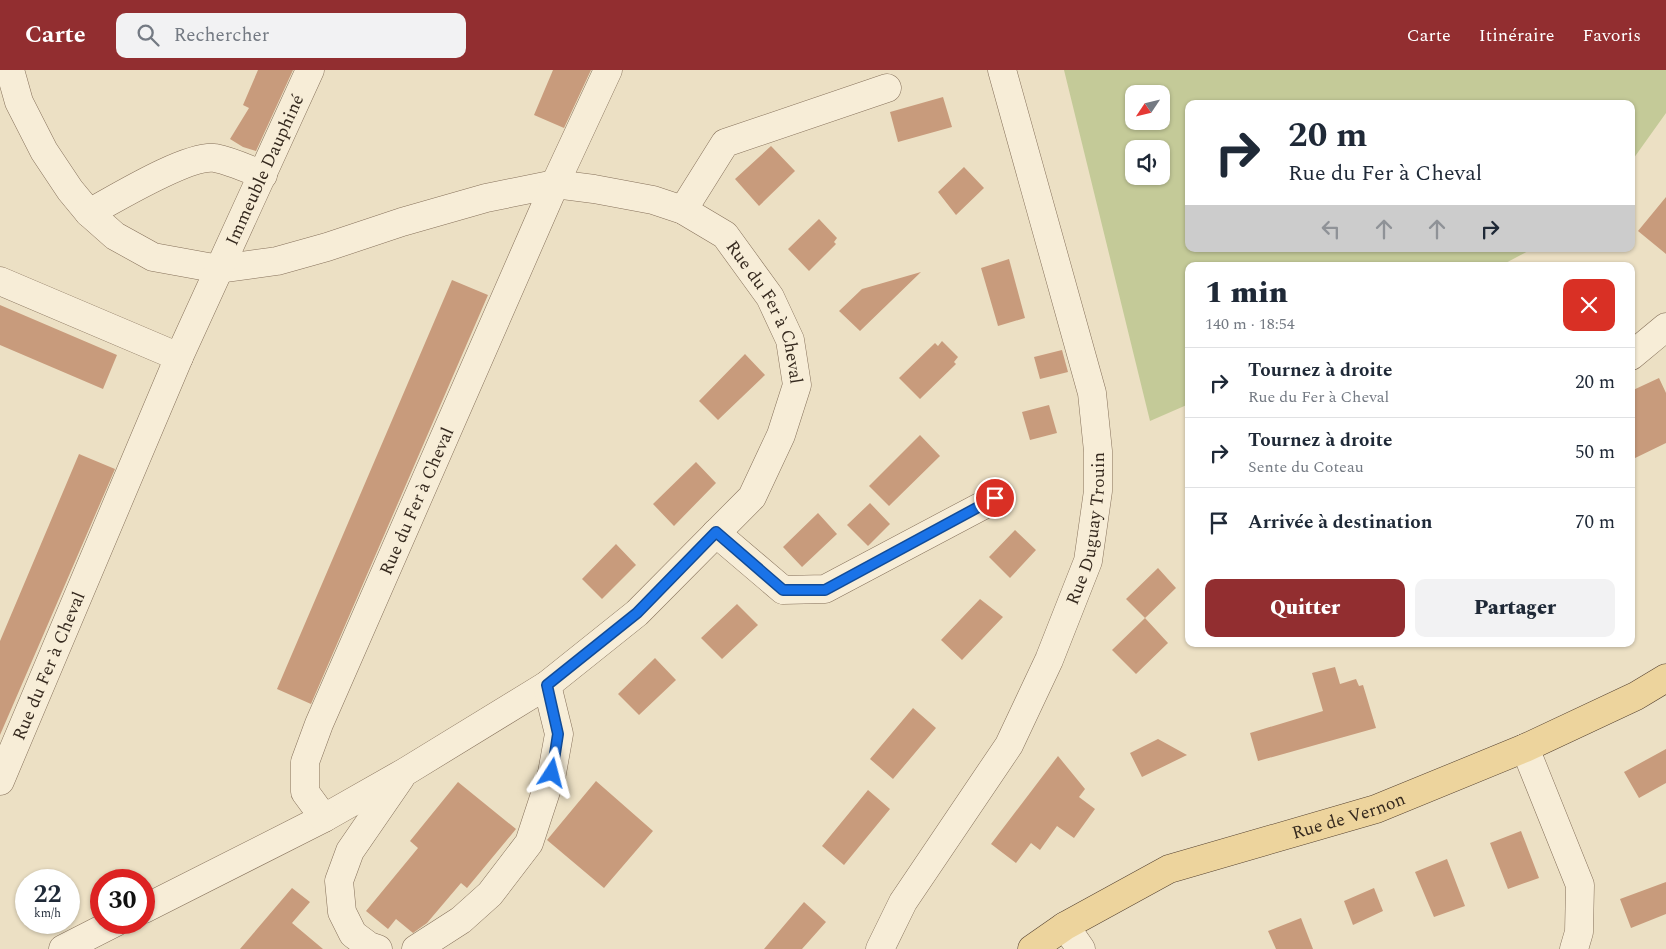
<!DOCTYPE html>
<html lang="fr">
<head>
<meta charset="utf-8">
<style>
	body { margin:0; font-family:Spectral,serif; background:#f2f2f3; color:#1f2937; height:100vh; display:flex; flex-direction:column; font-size:19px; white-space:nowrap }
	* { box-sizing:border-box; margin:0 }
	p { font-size:16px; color:#747a83 }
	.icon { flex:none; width:28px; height:28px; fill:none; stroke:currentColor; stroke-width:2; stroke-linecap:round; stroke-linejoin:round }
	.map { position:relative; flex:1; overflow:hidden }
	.details { position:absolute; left:1185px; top:192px; width:450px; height:385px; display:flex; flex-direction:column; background:#fff; border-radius:10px; box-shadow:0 1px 4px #0004 }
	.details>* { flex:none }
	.hud { position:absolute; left:1185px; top:30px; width:450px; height:152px; border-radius:10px; box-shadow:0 1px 4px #0004; background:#fff; color:#1f2937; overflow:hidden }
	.needle { width:32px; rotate:235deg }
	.buttons { position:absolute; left:1125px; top:15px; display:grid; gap:10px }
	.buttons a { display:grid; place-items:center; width:45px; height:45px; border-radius:10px; background:#fff; box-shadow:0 1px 4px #0004; font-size:25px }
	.speed { position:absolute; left:15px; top:799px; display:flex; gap:10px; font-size:25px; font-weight:700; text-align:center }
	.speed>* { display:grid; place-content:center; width:65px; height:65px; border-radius:50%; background:#fff; box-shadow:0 1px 4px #0004; line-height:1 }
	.speed small { font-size:12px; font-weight:400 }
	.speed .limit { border:8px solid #d22; background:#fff; color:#111 }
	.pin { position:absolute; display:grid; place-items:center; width:42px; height:42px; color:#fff; margin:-21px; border:2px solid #fff; border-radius:50%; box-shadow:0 1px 5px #0007 }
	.me { position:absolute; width:55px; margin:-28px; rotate:9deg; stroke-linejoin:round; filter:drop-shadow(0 0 4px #0008) }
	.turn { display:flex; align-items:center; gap:18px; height:105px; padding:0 20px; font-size:22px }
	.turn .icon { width:65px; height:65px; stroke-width:2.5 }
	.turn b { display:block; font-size:35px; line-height:42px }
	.lanes { display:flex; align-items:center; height:48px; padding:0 20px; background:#0003; justify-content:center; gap:25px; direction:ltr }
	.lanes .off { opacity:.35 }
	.round { display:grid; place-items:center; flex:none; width:52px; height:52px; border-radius:10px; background:#f2f2f3 }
	.overview { display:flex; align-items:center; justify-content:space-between; height:85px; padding:0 20px }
	h1 { font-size:30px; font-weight:800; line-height:38px }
	.button { display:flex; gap:10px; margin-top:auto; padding:10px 20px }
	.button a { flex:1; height:58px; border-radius:10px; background:#922e30; color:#fff; font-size:20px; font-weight:800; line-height:58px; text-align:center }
	.button a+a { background:#f2f2f3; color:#1f2937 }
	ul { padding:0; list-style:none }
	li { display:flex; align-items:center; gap:15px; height:70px; padding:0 20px; border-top:1px solid #e0e1e3 }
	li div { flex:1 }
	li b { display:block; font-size:19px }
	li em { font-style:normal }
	header { display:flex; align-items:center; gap:30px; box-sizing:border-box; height:70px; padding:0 25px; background:#922e30; color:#fff }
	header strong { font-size:24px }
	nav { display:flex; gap:28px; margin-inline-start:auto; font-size:18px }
	.search { width:350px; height:45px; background:#f2f2f3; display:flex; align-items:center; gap:12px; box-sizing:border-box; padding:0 18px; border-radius:10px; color:#747a83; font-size:19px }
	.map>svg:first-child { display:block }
	.green { fill:#c4ca98; fill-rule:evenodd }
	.building { fill:#c89b7c }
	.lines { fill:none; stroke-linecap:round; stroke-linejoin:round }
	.minor-casing { stroke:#86715b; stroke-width:29 }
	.tertiary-casing { stroke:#86715b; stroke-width:29 }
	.primary-casing { stroke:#54402f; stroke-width:29 }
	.minor { stroke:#f7edd7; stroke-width:28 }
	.tertiary { stroke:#f7edd7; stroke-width:28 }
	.primary { stroke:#edd49d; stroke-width:28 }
	.route-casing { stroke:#114b97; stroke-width:12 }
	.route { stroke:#1a73e8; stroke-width:9 }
	.labels { text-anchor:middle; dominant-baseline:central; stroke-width:5; stroke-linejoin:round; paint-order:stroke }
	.street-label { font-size:18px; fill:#362a1f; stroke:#f4ead3 }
</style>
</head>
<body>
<header>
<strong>Carte</strong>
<div class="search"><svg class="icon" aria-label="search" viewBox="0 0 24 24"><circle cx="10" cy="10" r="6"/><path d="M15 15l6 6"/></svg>Rechercher</div>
<nav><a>Carte</a><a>Itinéraire</a><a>Favoris</a></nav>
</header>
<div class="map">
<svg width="1666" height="879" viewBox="0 0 1666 879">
	<rect width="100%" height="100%" fill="#ece0c4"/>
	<path class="green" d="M1064,0H1666V43L1631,92V34H1189V179H1532L1500,196H1189V334L1150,351ZM1134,24H1161V51H1134ZM1134,79H1161V106H1134Z"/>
	<path class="building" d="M258,0H293L256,81L243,77L230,69L249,38L243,35Z
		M553,0H591L564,58L534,45Z
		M943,27L952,57L898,72L890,42Z
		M771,76L795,101L759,136L735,109Z
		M964,97L984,118L956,145L938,122Z
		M1666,127V184L1638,161Z
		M819,149L837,168L834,172L836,174L809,201L788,179Z
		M1009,189L1025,248L998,256L981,198Z
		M921,202L860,261L839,241L862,219Z
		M452,210L488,225L311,634L277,619Z
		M0,235L117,285L103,319L0,275Z
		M942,271L958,287L954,292L956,294L920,329L899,308L935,273L938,276Z
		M1062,280L1068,302L1040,309L1034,287Z
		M745,284L765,305L718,350L699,331Z
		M1659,308L1666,323V373L1631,390V321Z
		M1049,335L1057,363L1030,370L1022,342Z
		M920,365L940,386L889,436L869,416Z
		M79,384L115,399L0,665V571Z
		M696,392L716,413L674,456L653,434Z
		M870,433L890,454L868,476L847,455Z
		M818,443L837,464L802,497L783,477Z
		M1015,460L1036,480L1010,508L989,487Z
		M616,474L636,495L602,529L582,509Z
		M1158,498L1176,518L1145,548L1126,529Z
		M980,529L1003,547L962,590L941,570Z
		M737,534L758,555L722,589L701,568Z
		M1145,548L1168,573L1136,604L1112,580Z
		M655,588L676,610L639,645L618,624Z
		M1335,597L1340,614L1356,609L1359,616L1363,615L1376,658L1258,691L1250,663L1323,641L1312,603Z
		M913,638L936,658L893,709L870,689Z
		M1158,669L1187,685L1142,707L1130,683Z
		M1666,679V713L1639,728L1624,702Z
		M1058,686L1085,719L1079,727L1095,739L1074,768L1057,756L1040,780L1031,773L1016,793L991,774Z
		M596,711L653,761L604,818L547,770Z
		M458,712L516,759L467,818L461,813L427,853L413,863L396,849L388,859L366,841L418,778L410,771Z
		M868,720L890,739L844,795L822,776Z
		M1521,761L1539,808L1508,819L1490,773Z
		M1447,789L1465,836L1434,847L1415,802Z
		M1666,812V844L1631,858L1620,829Z
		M292,818L310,832L292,853L323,879H240Z
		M1374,818L1383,841L1353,855L1344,831Z
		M804,832L826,852L802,879H764Z
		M1301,848L1313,879H1276L1268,861Z"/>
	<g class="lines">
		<defs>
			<g id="minor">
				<path id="s1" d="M10,0L19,32L44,81L70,120L89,143L115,166L153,187L219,199L277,191L327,177L402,152L486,128L555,114L594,119L653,130L683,140L725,165L770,227L790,270L797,315L781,365L752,427L637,543L547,615L405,702L324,748L144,839"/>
				<path d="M683,140L725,73L887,18"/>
				<path d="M89,143C115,129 188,84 215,88C231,91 248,99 263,105"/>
				<path d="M0,211L179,287"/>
				<path d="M1631,286L1666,257"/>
				<path d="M716,463L783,520L825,519L995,429"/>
				<path d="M1525,678L1580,815L1579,862L1574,879"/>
				<path id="s2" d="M0,711L179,287L310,0"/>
				<path id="s3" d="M324,748L305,722V692L319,654L555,114L608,0"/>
				<path d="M1065,856L1081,879"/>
				<path d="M63,879L116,852"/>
				<path d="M378,879L369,876L353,864L342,842L339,811L350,781L401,707"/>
				<path d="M416,879L461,850L490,824L529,773L552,703L559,664L547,615"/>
			</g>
			<g id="tertiary">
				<path id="s4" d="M880,879L903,832L1009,675L1049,590L1088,491L1098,421V381L1092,323L1002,0"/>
			</g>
			<g id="primary">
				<path id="s5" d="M1032,879L1065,856L1169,799L1376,739L1525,678L1636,626L1666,608"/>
			</g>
		</defs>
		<use href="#minor" class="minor-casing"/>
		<use href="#tertiary" class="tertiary-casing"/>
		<use href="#primary" class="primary-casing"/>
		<use href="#minor" class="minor"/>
		<use href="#tertiary" class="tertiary"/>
		<use href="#primary" class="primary"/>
	</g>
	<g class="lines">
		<defs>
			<path id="route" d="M552,703L558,664L547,615L637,543L716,462L783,520H825L995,428"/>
		</defs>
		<use href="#route" class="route-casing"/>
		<use href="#route" class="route"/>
	</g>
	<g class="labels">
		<g class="street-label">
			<text stroke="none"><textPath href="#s2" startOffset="666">Immeuble Dauphiné</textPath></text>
			<text stroke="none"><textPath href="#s1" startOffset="926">Rue du Fer à Cheval</textPath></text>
			<text stroke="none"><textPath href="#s3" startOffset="346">Rue du Fer à Cheval</textPath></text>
			<text stroke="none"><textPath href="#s4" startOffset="474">Rue Duguay Trouin</textPath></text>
			<text stroke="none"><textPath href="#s2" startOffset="125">Rue du Fer à Cheval</textPath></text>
			<text stroke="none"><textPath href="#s5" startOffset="346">Rue de Vernon</textPath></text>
		</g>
	</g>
</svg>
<div class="buttons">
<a><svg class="needle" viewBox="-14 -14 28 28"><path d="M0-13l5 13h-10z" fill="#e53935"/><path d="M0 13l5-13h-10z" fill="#747a83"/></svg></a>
<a><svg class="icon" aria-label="sound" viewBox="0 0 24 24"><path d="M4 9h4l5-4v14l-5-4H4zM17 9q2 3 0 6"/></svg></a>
</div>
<div class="speed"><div>22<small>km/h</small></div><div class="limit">30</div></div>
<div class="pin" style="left:995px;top:428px;background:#d93025"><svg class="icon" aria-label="arrive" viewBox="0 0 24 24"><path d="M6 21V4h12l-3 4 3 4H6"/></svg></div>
<svg class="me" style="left:552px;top:703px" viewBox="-20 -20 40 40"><path d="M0-17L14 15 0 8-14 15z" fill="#1a73e8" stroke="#fff" stroke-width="4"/></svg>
<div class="hud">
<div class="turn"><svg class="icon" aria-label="right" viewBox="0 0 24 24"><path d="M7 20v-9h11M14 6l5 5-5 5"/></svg><div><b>20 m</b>Rue du Fer à Cheval</div></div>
<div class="lanes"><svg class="icon off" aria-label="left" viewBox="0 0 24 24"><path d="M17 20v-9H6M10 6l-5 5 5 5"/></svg><svg class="icon off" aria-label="ahead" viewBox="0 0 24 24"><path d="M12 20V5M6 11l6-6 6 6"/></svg><svg class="icon off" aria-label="ahead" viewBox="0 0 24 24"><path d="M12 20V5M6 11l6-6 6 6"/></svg><svg class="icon" aria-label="right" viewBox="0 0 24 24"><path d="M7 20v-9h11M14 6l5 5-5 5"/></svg></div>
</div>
<section class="details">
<div class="overview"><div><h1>1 min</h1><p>140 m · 18:54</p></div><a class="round" style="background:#d93025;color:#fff"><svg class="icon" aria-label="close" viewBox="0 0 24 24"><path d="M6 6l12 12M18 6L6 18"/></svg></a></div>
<ul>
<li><svg class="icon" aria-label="right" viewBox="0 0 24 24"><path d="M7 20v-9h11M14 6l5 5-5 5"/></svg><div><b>Tournez à droite</b><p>Rue du Fer à Cheval</p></div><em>20 m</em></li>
<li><svg class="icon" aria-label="right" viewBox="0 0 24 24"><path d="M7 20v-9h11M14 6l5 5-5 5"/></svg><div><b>Tournez à droite</b><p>Sente du Coteau</p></div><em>50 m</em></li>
<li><svg class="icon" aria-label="arrive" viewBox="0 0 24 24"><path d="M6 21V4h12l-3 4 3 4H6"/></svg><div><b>Arrivée à destination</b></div><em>70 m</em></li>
</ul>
<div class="button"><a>Quitter</a><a>Partager</a></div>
</section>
</div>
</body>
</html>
